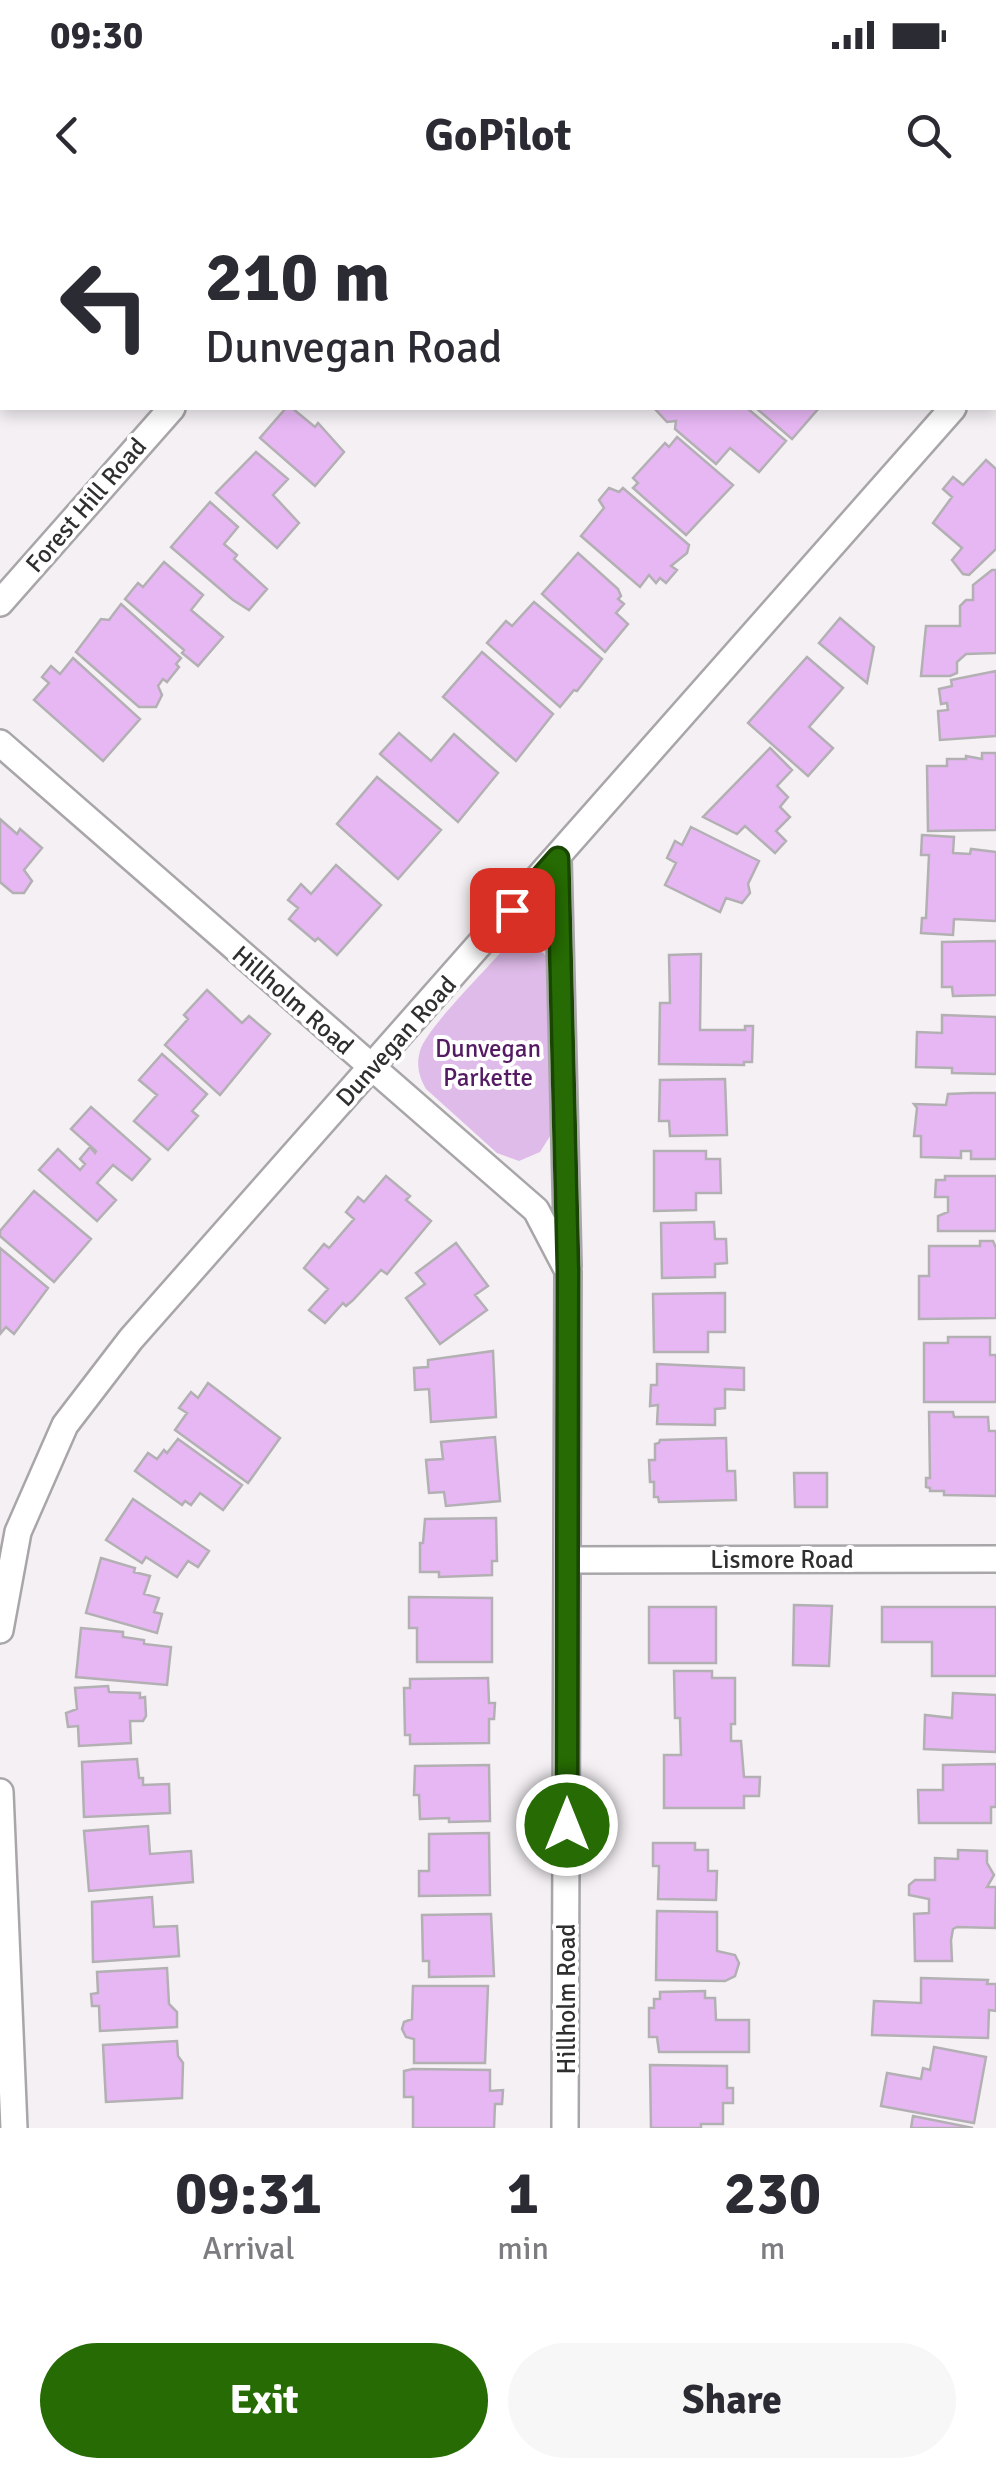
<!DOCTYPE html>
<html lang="en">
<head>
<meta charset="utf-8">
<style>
	body { margin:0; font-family:Signika,sans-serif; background:#f7f7f7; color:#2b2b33; height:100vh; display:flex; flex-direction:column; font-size:38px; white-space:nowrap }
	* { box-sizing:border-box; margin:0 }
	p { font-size:32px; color:#7c7c81 }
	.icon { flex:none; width:55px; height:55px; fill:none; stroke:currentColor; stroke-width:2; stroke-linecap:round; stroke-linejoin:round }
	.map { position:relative; height:1928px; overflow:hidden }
	.drawer { display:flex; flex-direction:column; background:#fff; flex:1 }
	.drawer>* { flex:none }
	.hud { position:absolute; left:0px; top:0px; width:998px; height:210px; box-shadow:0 5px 15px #0003; background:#fff; color:#2b2b33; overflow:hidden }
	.pin { position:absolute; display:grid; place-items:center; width:85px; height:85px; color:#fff; margin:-42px; border-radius:20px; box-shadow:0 5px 15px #0006 }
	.me { position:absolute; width:110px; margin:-55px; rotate:0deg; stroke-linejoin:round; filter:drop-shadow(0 0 8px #0008) }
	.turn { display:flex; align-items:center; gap:35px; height:210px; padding:0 40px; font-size:45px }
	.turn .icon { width:130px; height:130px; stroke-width:2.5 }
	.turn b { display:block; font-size:70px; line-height:85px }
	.eta { display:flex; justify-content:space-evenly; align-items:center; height:170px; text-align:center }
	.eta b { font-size:60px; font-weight:700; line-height:70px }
	.button { display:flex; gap:20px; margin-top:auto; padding:20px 40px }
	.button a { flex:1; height:115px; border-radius:60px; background:#266b03; color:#fff; font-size:40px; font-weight:700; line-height:115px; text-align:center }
	.button a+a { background:#f7f7f7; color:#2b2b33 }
	.status { display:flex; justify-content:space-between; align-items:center; height:70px; padding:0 50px; background:#fff; direction:ltr }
	.status svg { height:28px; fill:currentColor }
	header { display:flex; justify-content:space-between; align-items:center; height:130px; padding:0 40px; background:#fff; font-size:45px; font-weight:700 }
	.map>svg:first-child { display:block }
	.green { fill:#debbe8 }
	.building { fill:#e7b7f4; stroke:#b3b0b4; stroke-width:2.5 }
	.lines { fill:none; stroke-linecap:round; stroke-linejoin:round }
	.street-casing { stroke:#a9a6a9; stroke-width:30 }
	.street { stroke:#fff; stroke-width:25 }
	.route-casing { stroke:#194602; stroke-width:25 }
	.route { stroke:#266b03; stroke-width:18 }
	.labels { text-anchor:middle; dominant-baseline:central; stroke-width:8; stroke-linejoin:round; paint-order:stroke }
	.street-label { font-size:25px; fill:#302f30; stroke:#fff }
	.park-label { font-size:25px; fill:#541b63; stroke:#fff }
</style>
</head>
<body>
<div class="status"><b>09:30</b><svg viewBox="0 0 49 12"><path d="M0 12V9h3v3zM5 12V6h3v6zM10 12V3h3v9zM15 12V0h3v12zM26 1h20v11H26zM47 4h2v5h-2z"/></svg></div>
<header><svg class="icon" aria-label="back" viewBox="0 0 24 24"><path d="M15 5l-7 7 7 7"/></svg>GoPilot<svg class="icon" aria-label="search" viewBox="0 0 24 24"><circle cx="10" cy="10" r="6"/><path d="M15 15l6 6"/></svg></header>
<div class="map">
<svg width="996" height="1928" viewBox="0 0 996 1928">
	<rect width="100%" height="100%" fill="#f4f0f4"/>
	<path class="green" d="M522,744C538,746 549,754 552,771V933L540,952L519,961L497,953L426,889C419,877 416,865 420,851C426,829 484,772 501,752L511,745Z"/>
	<path class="building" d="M286,208H292L315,227L318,223L344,252L315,286L260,238Z
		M654,208H747L786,241L759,272L730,248L716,264L675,229L676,221L667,222Z
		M756,208H819L792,239Z
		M677,237L733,285L686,335L633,288L638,283L633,278L665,243L669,247Z
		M256,252L288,279L273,295L299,323L277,348L216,293Z
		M986,260L996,269V349L969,375L963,374L952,360L962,348L933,323L952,297L943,289L953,277L963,285Z
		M609,288L619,292L623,288L689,345L687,353L671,366L677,370L666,383L660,378L656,383L649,375L640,387L581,336L604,308L599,300Z
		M210,302L238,327L224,344L237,355L234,359L267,389L249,410L233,400L171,347Z
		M578,353L618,389L621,396L618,399L624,404L616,413L628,424L605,452L542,394Z
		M164,362L203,395L191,410L223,437L198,466L182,453L184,450L125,399L138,383L143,387Z
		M992,370H996V453L966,454L957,462V473L950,476H921L926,426H960V406L966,400H973V385Z
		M534,402L602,459L577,491L574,490L560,507L487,443L506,421L512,426Z
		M121,404L181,458L176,464L179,467L167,482L163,479L158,486L162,495L156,507H139L76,452L101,419L109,420Z
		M840,418L874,447L867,483L819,443Z
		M482,452L553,514L516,561L443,497Z
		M807,457L843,488L809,527L833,548L808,576L748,523Z
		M73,458L140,519L103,561L34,500L49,483L42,477L51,466L60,474Z
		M996,471V536L940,540L938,511L948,510L947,503L941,504L939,489L952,486L951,480Z
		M399,533L431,561L454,534L498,573L458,622L380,554Z
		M770,548L792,570L777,586L788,597L780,607L790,617L776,631L786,641L775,653L745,626L737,634L703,617Z
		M982,553H996V630L928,631L927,566H947V559H966V556L982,559Z
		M377,577L441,630L398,679L337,624Z
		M0,619L17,634L20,629L42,648L24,670L32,681L24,693H13L0,682Z
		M691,627L759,661L748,684L750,693L742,703L726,698L720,712L665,685L676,663L667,658L675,641L682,645Z
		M922,635L954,637L953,653L970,654L971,649L996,652V721L954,719L953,735L921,733L922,718H926L929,655H921Z
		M336,665L381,705L337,755L318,738L315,741L289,719L298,708L288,700L301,684L311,694Z
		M996,741V795L953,796L952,787H942V742Z
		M701,754L700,830H745V826H753L752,862H744V865L659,864L660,803H670L669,755Z
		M207,790L242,823L249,816L270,834L220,895L165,845L188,819L184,815Z
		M942,815L996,817V874L952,873V868L916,867L917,832L942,833Z
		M162,854L207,894L192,911L198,916L168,950L134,921L157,895L139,880Z
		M725,879L727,935L670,936L669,921H659L660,880Z
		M972,893H996V959H971V951H961V958L921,957V936H914L917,908L914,904L946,905L948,894Z
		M91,907L150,959L132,980L113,965L97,983L116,1000L97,1021L39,970L58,949L80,970L85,964L80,959L90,947L95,953L96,951L71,929Z
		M654,951H706V959H720L721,993H696V1010L654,1011Z
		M386,976L410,996L406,1000L431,1021L387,1074L381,1070L353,1100L346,1106L343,1103L325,1123L309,1110L328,1089L304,1068L324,1044L329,1048L354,1019L346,1012L358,997L364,1002Z
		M945,976H996V1031H938V1016L948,1012V997H935L936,980H945Z
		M34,991L91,1039L54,1082L0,1036V1031Z
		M714,1022L715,1039H726L727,1063L715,1064V1077L662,1078L661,1023Z
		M980,1041H993L996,1048V1118L919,1119V1076H929V1046H980Z
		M456,1043L488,1086L475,1095L487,1110L440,1144L406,1098L425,1084L416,1073Z
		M0,1048L48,1088L14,1134L6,1127L0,1134Z
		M725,1093V1132H708V1152H654L653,1094Z
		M948,1137H990V1155H996V1202H924V1143H948Z
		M493,1151L496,1217L431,1222L429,1189L415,1190L414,1168L428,1167V1160Z
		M657,1164L744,1168V1190L725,1189V1208L715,1209V1225L657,1224L658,1205L650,1206L651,1185H657Z
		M208,1183L280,1238L248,1283L175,1230L187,1213L179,1208L191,1192L198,1198Z
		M929,1212H953L954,1217H988L989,1231H996V1296L944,1295V1291H930V1288L926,1287V1278H930Z
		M495,1237L500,1301L446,1306L444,1292L429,1293L426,1260L443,1259L441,1242Z
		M726,1238L727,1271H735L736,1300L659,1302L658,1297H654V1282H650L649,1260H655V1244L659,1243L660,1240Z
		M178,1239L242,1285L223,1310L200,1293L191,1305L185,1301L182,1305L135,1271L148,1253L157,1259L164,1250L167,1253Z
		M794,1273H827V1307H795Z
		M133,1299L209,1351L198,1367L188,1361L177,1377L146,1357L142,1363L106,1340Z
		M496,1318L497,1361H492V1375L439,1377V1372H420V1343H423L425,1319Z
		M101,1358L135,1368L134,1372L150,1376L144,1394L159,1398L154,1412L162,1414L157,1433L86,1413Z
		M409,1397L492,1398V1462H417V1428H409Z
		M794,1405L832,1406L829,1466L793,1465Z
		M649,1407H716V1463H649Z
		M882,1407H996V1476H932V1442H882Z
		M81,1428L123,1432V1437L144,1440V1444L171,1447L167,1485L76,1477Z
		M674,1471H712V1478H735V1524H731V1541H741L744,1577H760L759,1596H744V1608H664V1555H681L680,1518H675Z
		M488,1478L489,1503H495L494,1519H489V1543L410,1544V1535H405L404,1488H410V1479Z
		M108,1486L109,1492L140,1493V1498L145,1497L146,1516L143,1521H130L131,1543L79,1546L78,1526L68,1527L66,1513L77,1509L75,1488Z
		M953,1493L996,1495V1552L924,1549L925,1515L952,1518Z
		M137,1559L139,1578H143V1585L169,1584L170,1613L84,1617L82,1562Z
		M996,1564V1607H991V1623H919L918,1590H943V1565Z
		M489,1565L490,1621L449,1622V1618L420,1619L419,1595H414L415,1566Z
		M148,1626L150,1654L191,1651L193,1682L89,1691L84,1631Z
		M489,1633L490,1695L419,1696V1671H429V1634Z
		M653,1643H695V1650H708V1671H717L716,1700L658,1699L659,1666H653Z
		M958,1650L987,1651V1663L994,1675L987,1687H996L995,1728L957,1727L953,1729L951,1740L952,1761H915L914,1714L929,1713V1699L909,1695V1685L915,1680H935V1658L958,1659Z
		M152,1697L154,1727L177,1726L179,1756L93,1762L92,1702Z
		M657,1711L717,1712V1751L735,1755L739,1763L735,1776L725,1781L656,1780Z
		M491,1714L494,1776L429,1777V1761H423L422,1715Z
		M167,1768L169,1804L177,1812V1827L100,1831L99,1806H92L91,1794L98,1793L97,1772Z
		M921,1778L988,1780L987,1784H996V1811L989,1810L988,1838L872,1835L874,1801L921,1803Z
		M413,1786H488L485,1863H414V1839L406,1837L402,1829L404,1822L412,1819Z
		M705,1791V1798H715L716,1820H749V1852H659L657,1837H649V1808H654V1799H660V1792Z
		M177,1841L178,1856L183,1863L182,1898L106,1902L103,1845Z
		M934,1847L986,1857L974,1923L881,1906L887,1873L921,1879L923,1868L930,1870Z
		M650,1865L727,1866V1888H733V1903H723V1924H701V1928H651Z
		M413,1869L490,1870V1891L503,1890L502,1904H495L494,1928H413V1897H404V1871Z
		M913,1916L973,1928H911Z"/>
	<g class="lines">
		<defs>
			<path id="street" d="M174,0L176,2
				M964,0L967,2
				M352,2L354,0
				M995,27L996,28
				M995,159L996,158
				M0,403L172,208
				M0,543L536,1010L568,1071L565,1928
				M558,657L568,1066
				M569,1360L996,1359
				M0,1430L18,1332L65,1225L131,1139L953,208
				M0,1592L14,1928"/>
		</defs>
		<use href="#street" class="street-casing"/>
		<use href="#street" class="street"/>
	</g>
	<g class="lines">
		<defs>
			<path id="route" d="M512,710L558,658L568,1070L567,1625"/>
		</defs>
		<use href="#route" class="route-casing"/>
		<use href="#route" class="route"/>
	</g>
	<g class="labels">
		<g class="street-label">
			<text transform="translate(86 305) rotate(-49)">Forest Hill Road</text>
			<text transform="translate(293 800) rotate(41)">Hillholm Road</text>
			<text transform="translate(396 841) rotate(-48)">Dunvegan Road</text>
			<text x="782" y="1359">Lismore Road</text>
			<text transform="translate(566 1799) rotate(-90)">Hillholm Road</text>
		</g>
		<g class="park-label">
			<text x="488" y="848">Dunvegan<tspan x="488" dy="29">Parkette</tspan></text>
		</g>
	</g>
</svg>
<div class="pin" style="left:512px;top:710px;background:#d93025"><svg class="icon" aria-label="arrive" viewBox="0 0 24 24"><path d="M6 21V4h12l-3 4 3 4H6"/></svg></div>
<svg class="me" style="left:567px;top:1625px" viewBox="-20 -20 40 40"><circle r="17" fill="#266b03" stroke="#fff" stroke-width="3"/><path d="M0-11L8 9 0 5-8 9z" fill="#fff"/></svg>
<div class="hud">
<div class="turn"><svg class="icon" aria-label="left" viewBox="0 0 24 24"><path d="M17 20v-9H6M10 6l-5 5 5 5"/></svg><div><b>210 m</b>Dunvegan Road</div></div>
</div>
</div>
<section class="drawer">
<div class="eta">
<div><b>09:31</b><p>Arrival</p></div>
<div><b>1</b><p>min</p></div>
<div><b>230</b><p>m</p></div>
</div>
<div class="button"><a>Exit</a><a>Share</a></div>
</section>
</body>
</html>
